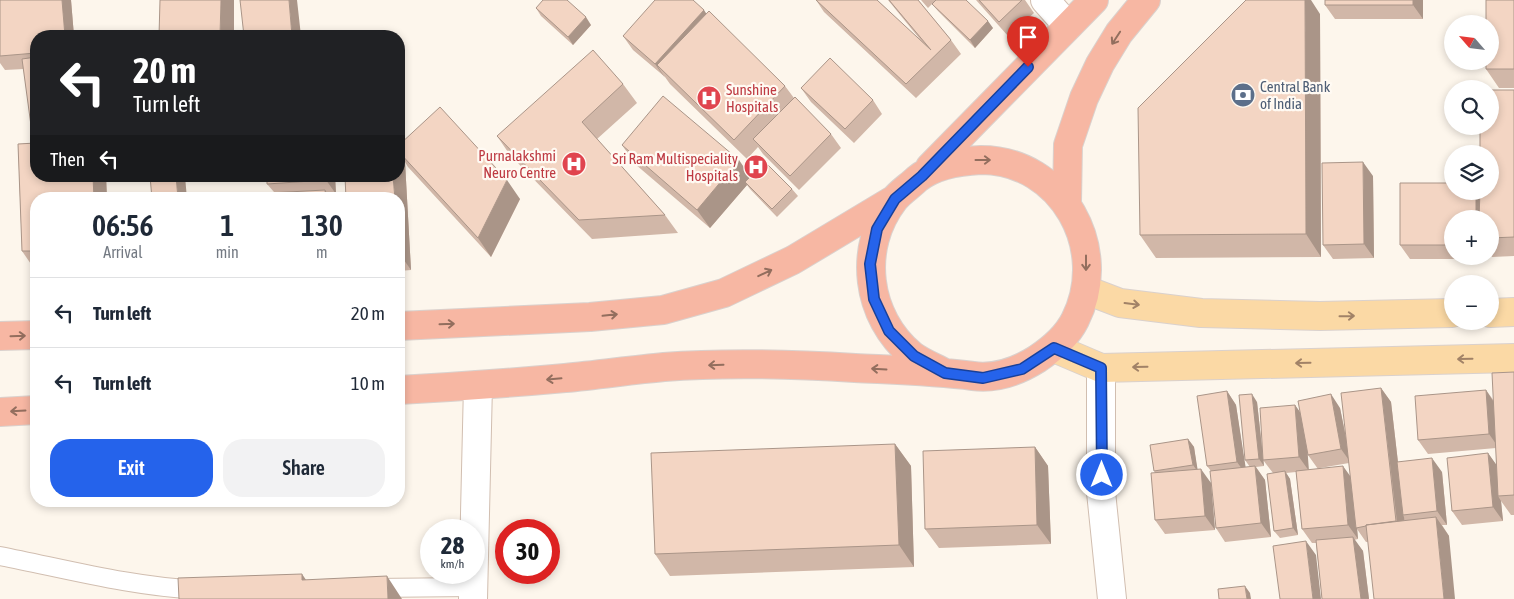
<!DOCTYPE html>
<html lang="en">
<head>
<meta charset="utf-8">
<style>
	body { margin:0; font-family:"Asap Condensed",sans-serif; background:#f2f2f3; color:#1f2937; height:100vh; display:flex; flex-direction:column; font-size:19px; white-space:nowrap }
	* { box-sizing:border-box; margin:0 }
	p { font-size:16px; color:#747a83 }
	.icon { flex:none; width:28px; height:28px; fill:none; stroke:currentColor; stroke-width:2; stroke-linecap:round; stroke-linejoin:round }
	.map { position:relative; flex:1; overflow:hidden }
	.drawer { position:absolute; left:30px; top:192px; width:375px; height:315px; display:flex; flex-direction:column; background:#fff; border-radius:20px; box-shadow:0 2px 8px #0003 }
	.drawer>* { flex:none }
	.top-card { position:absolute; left:30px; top:30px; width:375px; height:152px; border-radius:20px; box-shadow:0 2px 8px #0003; background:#202124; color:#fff; overflow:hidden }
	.needle { width:32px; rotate:298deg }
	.controls { position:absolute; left:1444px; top:15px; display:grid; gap:10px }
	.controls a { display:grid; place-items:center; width:55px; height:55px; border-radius:50%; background:#fff; box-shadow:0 2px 8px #0003; font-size:25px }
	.speed { position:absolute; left:420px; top:519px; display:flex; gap:10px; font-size:25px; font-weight:700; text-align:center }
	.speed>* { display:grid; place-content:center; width:65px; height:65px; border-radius:50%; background:#fff; box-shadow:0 2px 8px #0003; line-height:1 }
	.speed small { font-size:12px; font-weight:400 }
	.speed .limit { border:8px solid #d22; background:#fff; color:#111 }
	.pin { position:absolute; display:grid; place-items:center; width:42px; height:42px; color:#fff; margin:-51px -21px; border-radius:50% 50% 50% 0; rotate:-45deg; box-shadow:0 0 5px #0007 }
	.pin .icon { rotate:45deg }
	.me { position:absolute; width:55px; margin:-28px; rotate:0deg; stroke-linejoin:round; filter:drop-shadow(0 0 4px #0008) }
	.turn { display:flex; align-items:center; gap:18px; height:105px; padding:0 20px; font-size:22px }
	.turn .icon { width:65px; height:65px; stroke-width:2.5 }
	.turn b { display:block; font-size:35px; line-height:42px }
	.then { display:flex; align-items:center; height:48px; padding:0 20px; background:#0003; gap:10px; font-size:19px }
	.eta { display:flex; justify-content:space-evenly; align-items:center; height:85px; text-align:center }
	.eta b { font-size:30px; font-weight:600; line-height:35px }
	.cta { display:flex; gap:10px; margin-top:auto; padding:10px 20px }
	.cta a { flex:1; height:58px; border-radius:20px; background:#2563eb; color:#fff; font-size:20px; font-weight:600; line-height:58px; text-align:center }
	.cta a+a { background:#f2f2f3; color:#1f2937 }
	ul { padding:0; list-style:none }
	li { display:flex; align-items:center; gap:15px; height:70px; padding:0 20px; border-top:1px solid #e0e1e3 }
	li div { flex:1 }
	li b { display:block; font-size:19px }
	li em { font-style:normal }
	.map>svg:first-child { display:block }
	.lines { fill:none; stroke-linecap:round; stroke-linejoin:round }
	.lane-casing { stroke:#d1beb0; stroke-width:20 }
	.street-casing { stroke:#d1beb0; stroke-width:30 }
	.primary-casing { stroke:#dad1cd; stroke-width:30 }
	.highway-casing { stroke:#dad1cd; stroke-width:30 }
	.lane { stroke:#fff; stroke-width:18 }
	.street { stroke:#fff; stroke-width:28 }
	.primary { stroke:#fbd9a5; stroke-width:28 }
	.highway { stroke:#f7b7a3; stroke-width:28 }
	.wall { fill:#d1b7a8; fill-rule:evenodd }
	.shaded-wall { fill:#aa9588 }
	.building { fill:#f3d5c3; stroke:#aa9588 }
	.oneway { stroke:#936e5e }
	.oneway2 { stroke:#a18267 }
	.route-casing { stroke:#184099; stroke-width:12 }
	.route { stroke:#2563eb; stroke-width:9 }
	.labels { text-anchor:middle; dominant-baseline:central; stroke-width:4.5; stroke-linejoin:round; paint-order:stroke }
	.service-label { font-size:15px; fill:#4e5e75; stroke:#fffaf3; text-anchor:start }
	.health-label { font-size:15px; fill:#be3a42; stroke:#fffaf3; text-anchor:end }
</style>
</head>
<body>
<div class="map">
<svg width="1514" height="599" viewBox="0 0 1514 599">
	<rect width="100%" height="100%" fill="#fdf6ec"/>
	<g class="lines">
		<defs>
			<path id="lane" d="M0,556C66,569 133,587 200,590
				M371,588L473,587"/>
			<path id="street" d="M1045,0L1068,26
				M1101,368V492L1112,599
				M473,599L478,385"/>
			<path id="primary" d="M1086,290L1120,303L1201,313L1320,316L1452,313
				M1490,313L1514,312
				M1054,348L1101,368L1514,358"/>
			<path id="highway" d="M930,167L1094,0
				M1067,202L1068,145L1084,98L1100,64L1119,33L1146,0
				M399,326L590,317L663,310L724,293L793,260L893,200
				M0,336L36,335
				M399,390C454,387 510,383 565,378C598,375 631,370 664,367C728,362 791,364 855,368C895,370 934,371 973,376C995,379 1018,371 1037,359C1052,349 1067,336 1075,320C1111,249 1062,160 981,160C960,161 934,165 917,179C910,186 900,192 894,200C857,248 866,317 912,355C921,362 934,367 945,373
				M0,412L36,410"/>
		</defs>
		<use href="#lane" class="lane-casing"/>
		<use href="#street" class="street-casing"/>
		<use href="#primary" class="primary-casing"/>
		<use href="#highway" class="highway-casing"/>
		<use href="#lane" class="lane"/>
		<use href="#street" class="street"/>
		<use href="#primary" class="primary"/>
		<use href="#highway" class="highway"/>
	</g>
	<path class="wall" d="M0,0H71L74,36H36V139L32,133L24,69L5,70L0,63Z
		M816,0H877L923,43L888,0H918L951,40L961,54L916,98L824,12Z
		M921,0H936L928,8Z
		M976,0H1025L1034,13L1008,36Z
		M1325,0H1423V19H1335L1325,5Z
		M1514,0V88H1499L1486,69Z
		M932,4L993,28L975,48L938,11Z
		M536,8L591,25L573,45L541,16Z
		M706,14L785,86L794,98L831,134L841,148L799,190L763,154L758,147L747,159L670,84L665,77L633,50L623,36Z
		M1320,14L1321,257L1156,258L1140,235Z
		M623,84L637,103L597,139L665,215L678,233L592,239L510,155L497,136Z
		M801,88L873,100L882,114L854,143L811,102Z
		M1514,90V256L1492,257L1490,253V238L1452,219V256H1485V259H1410L1400,245L1490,191Z
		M399,140L401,143L520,199L491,257L408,167L405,162L411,270L399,271Z
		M36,143V176H106L107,199H36V270H35L22,251L18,144Z
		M622,145L750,176L792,189L798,196L777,217L750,189L747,185L710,228L635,164Z
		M335,176L336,194H328L331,199H269L274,192L267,184Z
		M1373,176L1374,258L1333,259L1323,245Z
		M1514,372V515H1511L1501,501L1503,521L1462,525L1452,511L1488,453L1496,465V448L1428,454L1418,440L1486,390L1494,401Z
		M1381,388L1391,402L1398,462L1442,472L1447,525H1442L1449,536L1366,542L1357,529L1358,539L1354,540L1363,551L1369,599H1322L1316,543H1312L1302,529L1296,472L1286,473L1290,479L1298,535L1280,538L1274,531L1273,473L1263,460L1295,405L1300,413L1340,408L1346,437ZM1307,450L1308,455L1318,469L1308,470ZM1349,463L1351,477L1320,468Z
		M1227,391L1236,405L1245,467H1250L1245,460L1257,402L1264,466L1256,467L1265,480L1271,537L1225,542L1216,528L1211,471L1207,466Z
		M1188,439L1194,447L1197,469L1211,483L1215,530L1165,534L1155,520V472L1154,471Z
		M895,444L911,466L914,567L670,576L655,554Z
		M1035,447L1048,466L1051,544L939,548L925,529Z"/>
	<path class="shaded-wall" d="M62,0H71L74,36H65Z
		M221,0H234V36H220Z
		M289,0H297L301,36H292Z
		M1305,0H1311L1320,14L1321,257L1306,234Z
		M1413,0H1423V19L1413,5Z
		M704,10L713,24L657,65L665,78L655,64Z
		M586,17L591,25L573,45L568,37Z
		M988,21L993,28L975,48L970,40Z
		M399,153L405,162L411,270L399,253V199H395L393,176H399Z
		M739,160L752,179L745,182L747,185L710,228L697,210Z
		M1363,162L1373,176L1374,258L1364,244Z
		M93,176H106L107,199H94Z
		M176,176H185L187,199H178V198Z
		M326,176H335L336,194L326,180Z
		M507,180L520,199L491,257L478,238Z
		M325,190L331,199H326Z
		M1476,191H1481L1485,219H1476Z
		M1381,388L1391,402L1404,515H1403L1404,517L1406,536L1397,522Z
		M1486,390L1495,404L1499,448L1489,434Z
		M1227,391L1236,405L1247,476L1237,462Z
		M1252,394L1257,402L1264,466L1259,459Z
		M1331,394L1340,408L1351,463L1341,449Z
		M1295,405L1305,419L1309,471L1299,457Z
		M1188,439L1194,447L1198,472L1193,465Z
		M895,444L911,466L914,567L899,545Z
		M1035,447L1048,466L1051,544L1037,525Z
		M1488,453L1498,467V496L1501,501L1503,521L1493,507Z
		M1432,458L1442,472L1447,525L1437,511Z
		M1255,466L1265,480L1271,537L1261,523Z
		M1343,466L1353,480L1358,539L1348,525Z
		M1201,469L1211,483L1215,530L1205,516Z
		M1285,471L1290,479L1298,535L1293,528Z
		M1436,517L1449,536L1455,599H1444Z
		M1353,537L1363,551L1369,599H1361Z
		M1306,541L1316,555L1321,599H1313Z
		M302,574L317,596L302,580Z
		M387,576L402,599H388Z
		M1245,586L1250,593L1251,599H1247Z"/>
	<path class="building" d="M0,0H62L65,36H36V53L0,56Z
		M160,0H221L220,36H159Z
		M240,0H289L292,36H244Z
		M543,0H567L586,17L568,37L536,8Z
		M655,0H693L704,10L655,64L623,36Z
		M816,0H877L931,50L889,0H918L951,40L906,84Z
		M936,0H966L988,21L970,40L932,4Z
		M979,0H1022L999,22Z
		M1246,0H1305L1306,234L1140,235L1138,108Z
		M1325,0H1413V5H1325Z
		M1486,0H1514V69H1486V61H1490V24H1486Z
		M709,11L785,86L734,140L657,65Z
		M593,50L623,84L582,122L665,215L579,220L497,136Z
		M36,57V132L32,133L22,59Z
		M830,58L873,100L845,129L801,88Z
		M1490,90H1514V237L1490,238V219H1479L1480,191H1490V154H1480V126H1490Z
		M663,96L739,160L697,210L622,145Z
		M795,97L831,134L790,176L753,139Z
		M440,107L507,180L478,238L399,152V145Z
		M36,143V176H93L94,199H36V251H22L18,144Z
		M765,162L792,189L772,209L745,182Z
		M1363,162L1364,244L1323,245L1322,163Z
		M150,176H176L178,198L152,199Z
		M267,176H326V180L267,184Z
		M345,176H393L395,199H346Z
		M1400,183H1452V191H1476V219H1452V245H1400Z
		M325,190L326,199H269V193Z
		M188,196L261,197V199H188Z
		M1514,372V495L1498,496L1492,373Z
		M1381,388L1396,521L1366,525V526L1356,528L1341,393Z
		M1486,390L1489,434L1418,440L1415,396Z
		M1227,391L1237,462L1207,466L1197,396Z
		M1252,394L1259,459L1245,460L1239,395Z
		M1331,394L1341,449L1308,455L1298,401Z
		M1295,405L1299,457L1263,460L1260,408Z
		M1188,439L1193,465L1154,471L1150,445Z
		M895,444L899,545L655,554L651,453Z
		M1035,447L1037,525L925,529L923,451Z
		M1488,453L1493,507L1452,511L1447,458Z
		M1432,458L1437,511L1403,515L1397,462Z
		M1255,466L1261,523L1216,528L1210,471Z
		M1343,466L1348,525L1302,529L1296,471Z
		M1201,469L1205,516L1155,520L1151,473Z
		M1285,471L1293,528L1274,531L1267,474Z
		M1436,517L1444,599H1374L1366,525Z
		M1353,537L1361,599H1322L1316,540Z
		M1306,541L1313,599H1280L1273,546Z
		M302,574V580L387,576L388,599H179L178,578Z
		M1245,586L1247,599H1219L1218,589Z"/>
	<defs><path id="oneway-shaft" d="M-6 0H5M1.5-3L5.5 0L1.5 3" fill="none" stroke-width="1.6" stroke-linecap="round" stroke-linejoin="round" transform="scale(1.25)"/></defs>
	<g class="oneway">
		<use href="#oneway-shaft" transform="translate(1116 38) rotate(123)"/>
		<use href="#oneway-shaft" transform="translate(983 160)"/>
		<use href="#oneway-shaft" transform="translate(1086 263) rotate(90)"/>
		<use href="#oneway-shaft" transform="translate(765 273) rotate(-25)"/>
		<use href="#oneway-shaft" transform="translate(610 315) rotate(-6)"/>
		<use href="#oneway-shaft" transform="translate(447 324) rotate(-2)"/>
		<use href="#oneway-shaft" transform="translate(18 336) rotate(-2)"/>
		<use href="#oneway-shaft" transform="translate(716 365) rotate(178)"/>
		<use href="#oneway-shaft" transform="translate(879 369) rotate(-177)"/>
		<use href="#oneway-shaft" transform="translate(554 379) rotate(175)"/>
		<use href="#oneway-shaft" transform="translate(18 411) rotate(177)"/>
	</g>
	<g class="oneway2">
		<use href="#oneway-shaft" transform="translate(1132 304) rotate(7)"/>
		<use href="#oneway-shaft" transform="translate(1347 316) rotate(-1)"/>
		<use href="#oneway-shaft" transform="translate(1465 359) rotate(179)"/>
		<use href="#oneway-shaft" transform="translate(1303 363) rotate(179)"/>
		<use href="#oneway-shaft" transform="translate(1140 367) rotate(179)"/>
	</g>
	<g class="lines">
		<defs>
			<path id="route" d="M1028,67L922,176L895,199L877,229L870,264L874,299L889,331L914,356L945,373L983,378L1022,369L1054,348L1101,368L1102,475"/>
		</defs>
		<use href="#route" class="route-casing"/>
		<use href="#route" class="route"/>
	</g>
	<defs>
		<symbol id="bank-disc" viewBox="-11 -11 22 22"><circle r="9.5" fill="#5c6f8a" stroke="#fffaf3"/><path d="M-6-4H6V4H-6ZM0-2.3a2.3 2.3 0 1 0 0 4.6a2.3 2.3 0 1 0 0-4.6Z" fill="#fff"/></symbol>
		<symbol id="hospital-disc" viewBox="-11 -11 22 22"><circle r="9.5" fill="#e0444e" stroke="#fffaf3"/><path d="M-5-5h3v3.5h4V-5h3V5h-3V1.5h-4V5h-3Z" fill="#fff"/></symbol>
	</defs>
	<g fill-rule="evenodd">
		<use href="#bank-disc" x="1229" y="81" width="28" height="28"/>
		<use href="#hospital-disc" x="695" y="84" width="28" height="28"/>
		<use href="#hospital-disc" x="560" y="150" width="28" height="28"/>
		<use href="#hospital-disc" x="742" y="153" width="28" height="28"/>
	</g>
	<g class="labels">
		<g class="service-label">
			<text x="1260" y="86">Central Bank<tspan x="1260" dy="17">of India</tspan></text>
		</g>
		<g class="health-label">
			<text x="726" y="89" text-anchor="start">Sunshine<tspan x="726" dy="17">Hospitals</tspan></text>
			<text x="556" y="155">Purnalakshmi<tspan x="556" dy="17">Neuro Centre</tspan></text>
			<text x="738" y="158">Sri Ram Multispeciality<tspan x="738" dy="17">Hospitals</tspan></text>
		</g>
	</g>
</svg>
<div class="controls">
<a><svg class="needle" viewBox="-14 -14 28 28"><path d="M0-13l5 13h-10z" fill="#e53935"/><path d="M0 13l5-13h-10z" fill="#747a83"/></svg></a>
<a><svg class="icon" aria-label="search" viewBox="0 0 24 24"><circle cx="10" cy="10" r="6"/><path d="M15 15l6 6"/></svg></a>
<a><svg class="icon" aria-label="layers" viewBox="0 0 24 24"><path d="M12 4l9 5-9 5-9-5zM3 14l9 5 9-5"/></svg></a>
<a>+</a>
<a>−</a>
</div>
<div class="speed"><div>28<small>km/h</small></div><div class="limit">30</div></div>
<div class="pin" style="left:1028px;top:67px;background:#d93025"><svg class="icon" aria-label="arrive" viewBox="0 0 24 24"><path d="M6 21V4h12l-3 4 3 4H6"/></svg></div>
<svg class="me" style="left:1102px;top:475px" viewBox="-20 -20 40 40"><circle r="17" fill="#2563eb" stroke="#fff" stroke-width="3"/><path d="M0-11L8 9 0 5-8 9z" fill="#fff"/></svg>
<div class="top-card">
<div class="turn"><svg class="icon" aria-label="left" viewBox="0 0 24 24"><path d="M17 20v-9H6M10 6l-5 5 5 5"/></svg><div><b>20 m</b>Turn left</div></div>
<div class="then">Then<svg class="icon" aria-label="left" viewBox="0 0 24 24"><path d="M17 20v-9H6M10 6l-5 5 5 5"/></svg></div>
</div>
<section class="drawer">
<div class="eta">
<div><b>06:56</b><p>Arrival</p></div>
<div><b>1</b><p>min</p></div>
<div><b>130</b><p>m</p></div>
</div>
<ul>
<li><svg class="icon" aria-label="left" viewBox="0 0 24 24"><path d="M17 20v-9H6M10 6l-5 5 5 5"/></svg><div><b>Turn left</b></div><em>20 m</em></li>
<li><svg class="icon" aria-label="left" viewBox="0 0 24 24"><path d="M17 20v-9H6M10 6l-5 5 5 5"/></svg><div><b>Turn left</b></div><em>10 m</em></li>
</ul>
<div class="cta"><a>Exit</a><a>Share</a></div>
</section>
</div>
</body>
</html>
